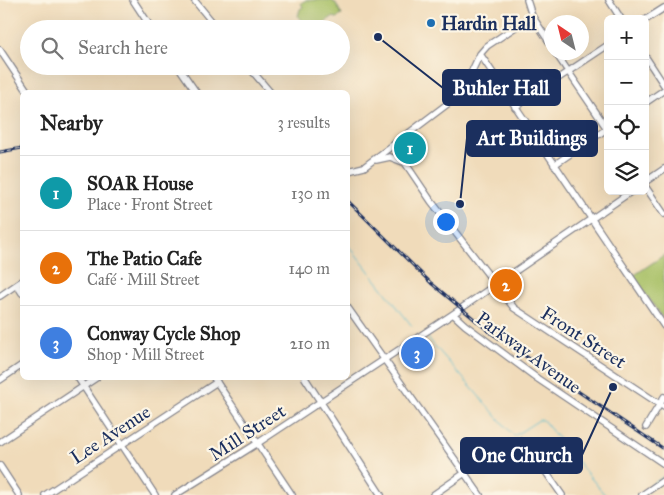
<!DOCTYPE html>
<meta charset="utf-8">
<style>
body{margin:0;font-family:"IM FELL Great Primer",serif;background:#f2f2f2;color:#222}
.controls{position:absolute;right:15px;top:15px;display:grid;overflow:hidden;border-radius:8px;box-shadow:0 5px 20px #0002}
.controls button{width:45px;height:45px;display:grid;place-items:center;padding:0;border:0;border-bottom:1px solid #e0e0e0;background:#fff;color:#222;font:25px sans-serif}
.compass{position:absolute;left:544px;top:15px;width:45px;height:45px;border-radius:50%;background:#fff;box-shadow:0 5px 20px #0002;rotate:325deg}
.you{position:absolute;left:445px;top:221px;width:18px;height:18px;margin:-12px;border:4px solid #fff;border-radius:50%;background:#1a73e8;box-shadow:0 0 0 8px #1a73e833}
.badge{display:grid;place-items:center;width:32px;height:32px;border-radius:50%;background:#1f6fb2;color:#fff;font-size:16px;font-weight:700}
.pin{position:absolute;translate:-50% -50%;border:2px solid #fff;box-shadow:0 1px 5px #0006}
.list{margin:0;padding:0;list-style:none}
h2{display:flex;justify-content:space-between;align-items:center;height:65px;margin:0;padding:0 20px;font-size:21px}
h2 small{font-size:16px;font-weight:400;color:#767676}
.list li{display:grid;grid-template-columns:32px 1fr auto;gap:15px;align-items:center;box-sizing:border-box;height:75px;padding:0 20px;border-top:1px solid #e0e0e0}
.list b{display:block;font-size:19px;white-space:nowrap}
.list p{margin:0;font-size:16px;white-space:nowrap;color:#767676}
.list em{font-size:16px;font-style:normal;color:#767676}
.icon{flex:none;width:28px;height:28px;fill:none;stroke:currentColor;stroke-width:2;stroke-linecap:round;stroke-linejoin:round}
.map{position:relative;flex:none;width:664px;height:495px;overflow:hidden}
.search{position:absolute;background:#fff;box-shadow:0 5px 20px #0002;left:20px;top:20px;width:330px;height:55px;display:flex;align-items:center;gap:12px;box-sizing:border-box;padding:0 18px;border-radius:28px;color:#767676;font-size:19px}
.panel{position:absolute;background:#fff;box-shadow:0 5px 20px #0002;left:20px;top:90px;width:330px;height:290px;border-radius:8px}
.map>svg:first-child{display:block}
.green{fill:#a7c065;stroke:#617862}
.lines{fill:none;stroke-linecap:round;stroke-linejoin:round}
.stream{stroke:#50bacc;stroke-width:1}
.minor-casing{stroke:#86858c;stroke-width:8}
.minor{stroke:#fff;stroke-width:5.5}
.rail-casing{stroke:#1b2f5e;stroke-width:3}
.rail{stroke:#fcf5e5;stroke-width:1;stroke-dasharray:4;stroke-linecap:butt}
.poi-dot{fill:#1f6fb2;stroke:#fcf5e5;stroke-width:2}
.labels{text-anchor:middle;stroke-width:4.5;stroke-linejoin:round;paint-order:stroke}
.poi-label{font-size:19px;font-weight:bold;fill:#1b2f5e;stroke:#fcf5e5;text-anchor:start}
.street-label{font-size:19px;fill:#1b2f5e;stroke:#fcf5e5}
.leader{fill:none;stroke:#1b2f5e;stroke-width:2}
.callout-dot{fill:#1b2f5e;stroke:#fcf5e5;stroke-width:2}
.callout{fill:#1b2f5e;stroke:#1b2f5e;stroke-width:2}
.callout-label{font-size:20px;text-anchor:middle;font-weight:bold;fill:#fff}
</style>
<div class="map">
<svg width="664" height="495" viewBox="0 0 664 495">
<rect width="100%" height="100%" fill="#fcf5e5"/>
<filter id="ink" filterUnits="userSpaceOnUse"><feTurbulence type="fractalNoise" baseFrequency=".02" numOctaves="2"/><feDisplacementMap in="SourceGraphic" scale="10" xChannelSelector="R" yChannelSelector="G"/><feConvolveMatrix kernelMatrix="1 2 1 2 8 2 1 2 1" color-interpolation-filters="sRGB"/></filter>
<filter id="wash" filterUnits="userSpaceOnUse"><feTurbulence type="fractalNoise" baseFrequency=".0096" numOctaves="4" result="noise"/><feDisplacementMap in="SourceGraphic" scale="20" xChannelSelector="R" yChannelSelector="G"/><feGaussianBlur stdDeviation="1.12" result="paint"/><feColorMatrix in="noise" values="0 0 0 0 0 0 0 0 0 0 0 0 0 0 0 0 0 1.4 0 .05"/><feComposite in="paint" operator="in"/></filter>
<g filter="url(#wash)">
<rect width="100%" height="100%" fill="#f0dbba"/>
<path class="green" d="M306,0H332L334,3L335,2L342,15L337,18C328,15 326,24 321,29H319L314,22L306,28L298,16L300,9L303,7L301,3Z
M664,255V320L633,276Z"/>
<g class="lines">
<path class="stream" d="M350,247L412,326
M426,336L514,436L539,420H543L605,495
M651,485L664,476"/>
</g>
</g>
<g filter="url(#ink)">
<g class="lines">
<defs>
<path id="minor" d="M133,0L152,29
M194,0L218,29
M527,0L532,16L552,46
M609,0L621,19
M645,20L664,8
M0,50L28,92
M555,52L608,130
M480,54L664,326
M645,56L664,85
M178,66L196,92
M248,66L270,92
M645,103L664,90
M515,107L608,45
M393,145L431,201L514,308L664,407
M376,160L390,157L403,162
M554,165L608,128
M348,171L364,167L454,99L463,90L480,54L487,46L532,16
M645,182L664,169
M645,186L664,214
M17,285L22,293
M0,296L22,281
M348,308L480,495
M453,314L465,325L538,379L664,464
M78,378L155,495
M214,378L292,495
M305,378L381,495
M0,380L22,365
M646,427L664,397
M0,442L96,378
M0,466L19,495
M45,495L217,382
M175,495L258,443L453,314L632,191
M433,495L508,443L519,441L529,448L562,495
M642,495L664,480"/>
</defs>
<use href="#minor" class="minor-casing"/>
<use href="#minor" class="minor"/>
<defs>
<path id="rail" d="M0,152L22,148
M348,201L431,283L491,333L664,449"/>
</defs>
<use href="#rail" class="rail-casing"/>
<use href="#rail" class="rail"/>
</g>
</g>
<circle class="poi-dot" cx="431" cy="23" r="5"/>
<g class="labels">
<g class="poi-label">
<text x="441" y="30">Hardin Hall</text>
</g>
<g class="street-label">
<text transform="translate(584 337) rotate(33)" y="7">Front Street</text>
<text transform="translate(529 352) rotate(36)" y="7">Parkway Avenue</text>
<text transform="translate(247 432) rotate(-33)" y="7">Mill Street</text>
<text transform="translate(110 434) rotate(-33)" y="7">Lee Avenue</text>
</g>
</g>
<path class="leader" d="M378 37L443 88M460 204L467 138M613 387L582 455"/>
<g class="callout-dot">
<circle cx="378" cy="37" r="5"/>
<circle cx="460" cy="204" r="5"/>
<circle cx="613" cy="387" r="5"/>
</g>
<g class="callout">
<rect x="443" y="70" width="117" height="35" rx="5"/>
<rect x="467" y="121" width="130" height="35" rx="5"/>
<rect x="461" y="438" width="121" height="35" rx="5"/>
</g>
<g class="callout-label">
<text x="501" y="95">Buhler Hall</text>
<text x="532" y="145">Art Buildings</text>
<text x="522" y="462">One Church</text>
</g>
</svg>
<div class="controls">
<button>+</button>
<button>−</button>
<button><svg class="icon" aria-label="locate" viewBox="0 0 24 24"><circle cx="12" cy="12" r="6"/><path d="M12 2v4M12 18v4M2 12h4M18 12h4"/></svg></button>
<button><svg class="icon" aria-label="layers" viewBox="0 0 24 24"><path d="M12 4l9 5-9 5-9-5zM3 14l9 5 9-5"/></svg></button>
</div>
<svg class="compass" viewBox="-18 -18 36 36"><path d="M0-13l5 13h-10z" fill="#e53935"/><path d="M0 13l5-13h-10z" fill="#767676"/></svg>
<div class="you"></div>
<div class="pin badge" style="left:410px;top:148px;background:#0f9aa8">1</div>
<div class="pin badge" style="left:506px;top:285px;background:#e8710a">2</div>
<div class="pin badge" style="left:417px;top:353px;background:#3f7fe0">3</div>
<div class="search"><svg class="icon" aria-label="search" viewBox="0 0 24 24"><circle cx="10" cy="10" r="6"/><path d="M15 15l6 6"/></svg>Search here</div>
<section class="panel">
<h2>Nearby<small>3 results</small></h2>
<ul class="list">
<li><span class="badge" style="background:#0f9aa8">1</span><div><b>SOAR House</b><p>Place · Front Street</p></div><em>130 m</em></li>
<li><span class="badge" style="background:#e8710a">2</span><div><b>The Patio Cafe</b><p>Café · Mill Street</p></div><em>140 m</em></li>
<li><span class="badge" style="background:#3f7fe0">3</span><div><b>Conway Cycle Shop</b><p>Shop · Mill Street</p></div><em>210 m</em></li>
</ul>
</section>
</div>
